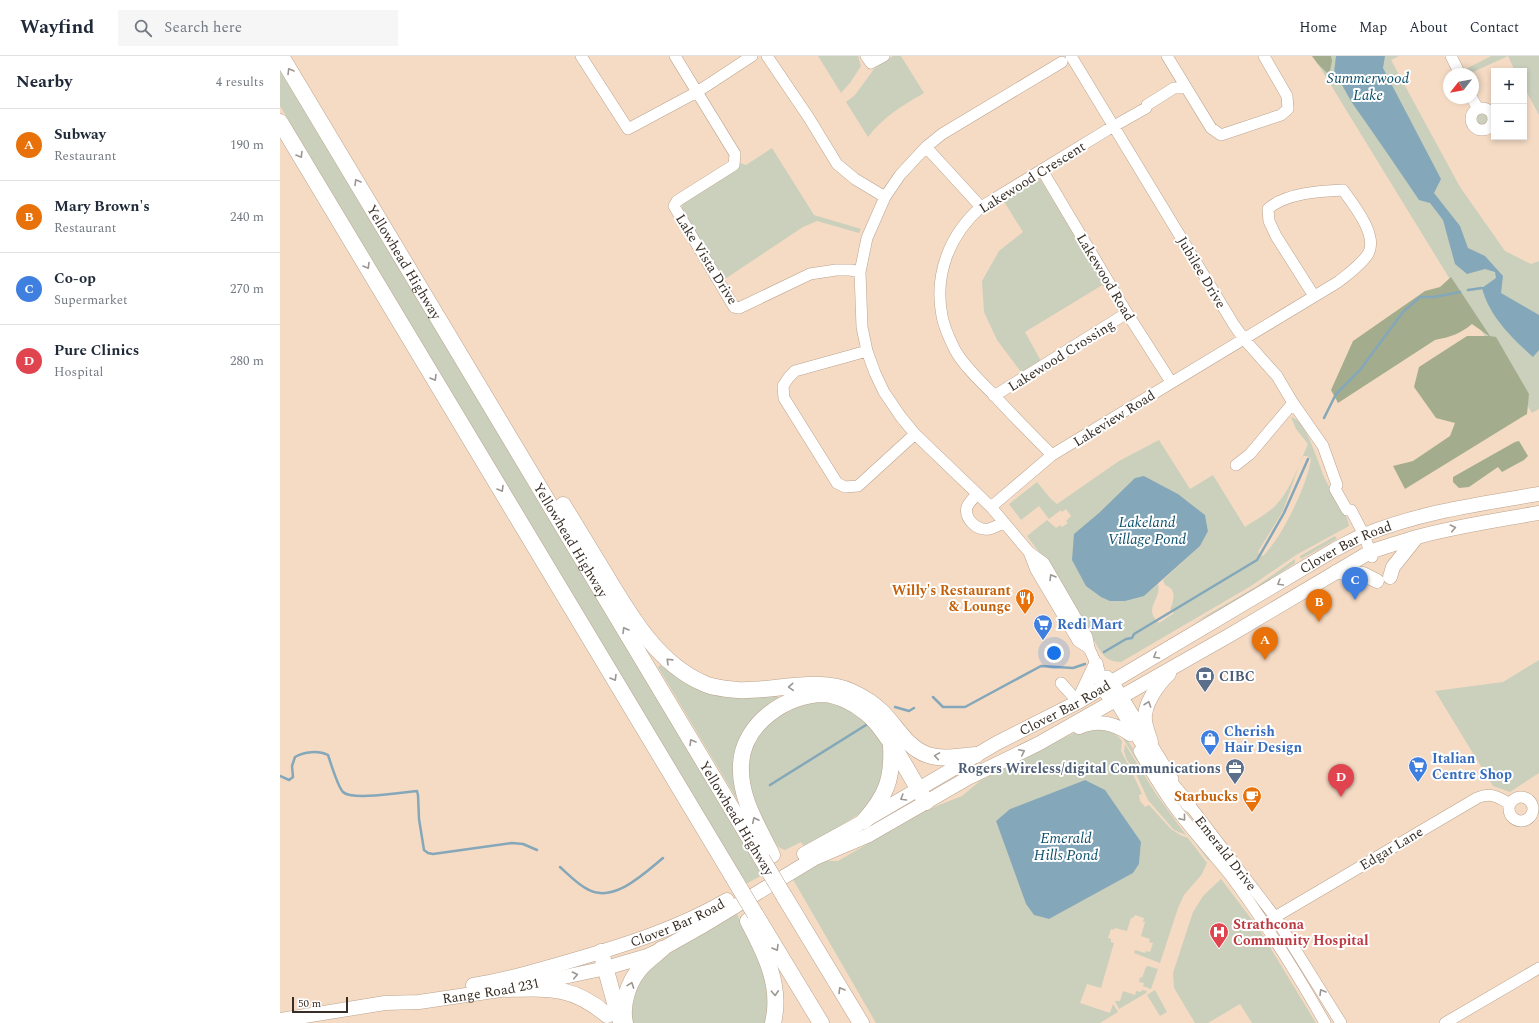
<!DOCTYPE html>
<meta charset="utf-8">
<style>
body{margin:0;font-family:Spectral,serif;background:#f6f6f7;color:#1f2937}
.controls{position:absolute;right:12px;top:12px;display:grid;overflow:hidden;border-radius:0px;box-shadow:0 2px 6px #0003}
.controls button{width:36px;height:36px;display:grid;place-items:center;padding:0;border:0;border-bottom:1px solid #e0e1e3;background:#fff;color:#1f2937;font:20px sans-serif}
.compass{position:absolute;left:1163px;top:12px;width:36px;height:36px;border-radius:50%;background:#fff;box-shadow:0 2px 6px #0003;rotate:239deg}
.scale{position:absolute;left:12px;bottom:10px;width:56px;box-sizing:border-box;padding-left:4px;border:2px solid #382e25;border-top:0;font-size:11px;line-height:14px;white-space:nowrap;color:#382e25;-webkit-text-stroke:3px #fff;paint-order:stroke}
.you{position:absolute;left:774px;top:597px;width:14px;height:14px;margin:-10px;border:3px solid #fff;border-radius:50%;background:#1a73e8;box-shadow:0 0 0 6px #1a73e833}
.badge{display:grid;place-items:center;width:26px;height:26px;border-radius:50%;background:#864bc1;color:#fff;font-size:13px;font-weight:700}
.pin{position:absolute;translate:-50% -33px;filter:drop-shadow(0 1px 2px #0008)}
.pin::after{content:'';position:absolute;top:21px;width:14px;height:12px;background:inherit;clip-path:polygon(0 0,100% 0,50% 100%)}
.list{margin:0;padding:0;list-style:none}
h2{display:flex;justify-content:space-between;align-items:center;height:52px;margin:0;padding:0 16px;font-size:17px}
h2 small{font-size:13px;font-weight:400;color:#747a83}
.list li{display:grid;grid-template-columns:26px 1fr auto;gap:12px;align-items:center;box-sizing:border-box;height:72px;padding:0 16px;border-top:1px solid #e0e1e3}
.list b{display:block;font-size:15px;white-space:nowrap}
.list p{margin:0;font-size:13px;white-space:nowrap;color:#747a83}
.list em{font-size:13px;font-style:normal;color:#747a83}
.icon{flex:none;width:22px;height:22px;fill:none;stroke:currentColor;stroke-width:2;stroke-linecap:round;stroke-linejoin:round}
.map{position:relative;flex:none;width:1259px;height:967px;overflow:hidden}
header{display:flex;align-items:center;gap:24px;box-sizing:border-box;height:56px;padding:0 20px;background:#fff;border-bottom:1px solid #e0e1e3}
header strong{font-size:19px}
nav{display:flex;gap:22px;margin-inline-start:auto;font-size:14px}
.search{width:280px;height:36px;background:#f6f6f7;display:flex;align-items:center;gap:10px;box-sizing:border-box;padding:0 14px;border-radius:0px;color:#747a83;font-size:15px}
main{display:flex}
aside{flex:1;background:#fff}
.map>svg:first-child{display:block}
.green{fill:#cad0bc;fill-rule:evenodd}
.forest{fill:#a3ad8d}
.water{fill:#84a7b9}
.lines{fill:none;stroke-linecap:round;stroke-linejoin:round}
.stream{stroke:#84a7b9;stroke-width:2.5}
.minor-casing{stroke:#bba38d;stroke-width:12}
.major-casing{stroke:#bba38d;stroke-width:15}
.highway-casing{stroke:#bba38d;stroke-width:17}
.minor{stroke:#fff;stroke-width:11}
.major{stroke:#fff;stroke-width:14}
.highway{stroke:#fff;stroke-width:16}
.highway-bridge-casing{stroke:#bba38d;stroke-width:17;stroke-linecap:butt}
.highway-bridge{stroke:#fff;stroke-width:16}
.oneway{stroke:#9c9692}
.labels{text-anchor:middle;stroke-width:4;stroke-linejoin:round;paint-order:stroke}
.street-label{font-size:14px;fill:#382e25;stroke:#fff}
.food-label{font-size:14px;font-weight:bold;fill:#c56008;stroke:#fff;text-anchor:end}
.shop-label{font-size:14px;font-weight:bold;fill:#366cbe;stroke:#fff;text-anchor:start}
.service-label{font-size:14px;font-weight:bold;fill:#4e5e75;stroke:#fff;text-anchor:start}
.health-label{font-size:14px;font-weight:bold;fill:#be3a42;stroke:#fff;text-anchor:start}
.water-label{font-size:15px;font-style:italic;fill:#0e506b;stroke:#fff}
</style>
<header>
<strong>Wayfind</strong>
<div class="search"><svg class="icon" aria-label="search" viewBox="0 0 24 24"><circle cx="10" cy="10" r="6"/><path d="M15 15l6 6"/></svg>Search here</div>
<nav><a>Home</a><a>Map</a><a>About</a><a>Contact</a></nav>
</header>
<main>
<aside>
<h2>Nearby<small>4 results</small></h2>
<ul class="list">
<li><span class="badge" style="background:#e8710a">A</span><div><b>Subway</b><p>Restaurant</p></div><em>190 m</em></li>
<li><span class="badge" style="background:#e8710a">B</span><div><b>Mary Brown's</b><p>Restaurant</p></div><em>240 m</em></li>
<li><span class="badge" style="background:#3f7fe0">C</span><div><b>Co-op</b><p>Supermarket</p></div><em>270 m</em></li>
<li><span class="badge" style="background:#e0444e">D</span><div><b>Pure Clinics</b><p>Hospital</p></div><em>280 m</em></li>
</ul>
</aside>
<div class="map">
<svg width="1259" height="967" viewBox="0 0 1259 967">
<rect width="100%" height="100%" fill="#f5dbc4"/>
<path class="green" d="M538,0H578L581,10L570,27L561,37Z
M613,0H621L644,37C623,49 603,61 588,81L566,46L575,39L594,13Z
M1033,0H1119L1111,4L1180,131L1225,195L1251,208L1259,205V353L1252,357Z
M1211,0H1259V59L1244,31V15H1235L1228,0L1189,18H1186L1184,14Z
M0,7L484,818L466,828L0,50Z
M1199,56L1207,59L1209,65L1207,68L1203,70L1198,67L1197,62Z
M492,92L534,159L581,173L579,177L537,165L523,171L442,225L400,155L404,145L460,107L466,109Z
M760,123L824,228L745,276L761,305L741,316L717,284L704,256L702,225L719,195L743,176L723,144Z
M1011,361C1026,363 1039,410 1045,423C1053,439 1066,453 1069,470L1016,499L971,530L841,606C830,606 825,602 819,593L767,507L747,480L767,464L776,472L780,469L782,471L788,467L786,465L791,460L786,453L782,456L781,454L769,463L759,450L741,464L729,448L757,426L770,442L777,448L839,405L879,384L910,433L933,419L965,471C974,465 985,459 993,452C1011,435 1018,410 1028,388L1016,373ZM1024,400H1027L1031,403C1027,430 1002,481 983,500L978,497L979,494L1003,455L1022,401ZM864,420L898,438L925,459L928,474L920,490L883,524L885,529C897,533 894,544 890,554L894,557L879,567C862,552 882,544 878,528L864,540L795,478Z
M1055,480L1057,483L1021,503L1020,500Z
M1015,503V507C983,529 951,550 915,566L977,530Z
M1259,604V717L1230,736L1213,730L1155,635L1223,626Z
M380,609L405,626L497,637L498,642L477,660L461,750L378,611Z
M536,643L568,649L595,675L603,691L606,713L589,752L525,792L521,786L505,794C502,793 498,791 497,789C491,783 485,768 481,759C462,723 463,680 502,657C512,651 525,648 536,643Z
M809,670C821,673 834,674 842,685L841,695L851,714L862,738L859,739L860,745L865,751L869,749L891,773L900,779L908,782L927,807L922,818L904,839L898,852L880,907L854,897L855,894L865,897L866,895L870,896L873,887L869,886L870,883L861,880L865,866H863L864,862L855,859L853,862H851L847,875L835,872L834,874L831,873L828,882L831,883V886L834,887L821,932L807,928L800,947L830,957L833,948L838,956L820,967H596L511,820L542,805H558L644,755L682,740L700,725L769,689ZM805,724L854,777L861,786L859,808L853,817L769,863L754,859L746,848L716,765L730,753Z
M842,681L847,683L866,715L930,804H928L880,741Z
M845,688L876,738L906,779L894,774L868,744L857,720L846,702L844,695Z
M941,823L979,873L1036,967H972L960,948L928,967H915L894,932L893,917L913,856L923,840Z
M455,854L490,930L489,967H352L351,958L353,937L371,910Z
M868,910L878,913L871,933L863,930L864,927L859,926L860,921L862,922L866,911Z
M862,934L867,935L866,937L839,953L835,945H840L843,935L855,939L856,935L861,936Z
M875,934L887,956L880,960L867,939Z"/>
<path class="forest" d="M1032,0H1051L1052,5L1049,19L1037,7Z
M1171,221L1210,280L1216,281L1249,338L1247,358L1125,433L1113,410L1133,405L1170,380L1175,367L1156,362L1134,331L1139,311L1187,280H1209L1192,268C1180,278 1170,281 1155,284L1058,347L1051,334L1073,285L1145,235L1160,231Z
M1239,385L1248,400L1244,404L1222,416L1218,411L1189,431L1179,432L1173,426V421L1235,386Z"/>
<path class="water" d="M1056,0H1105L1103,12L1161,123L1154,137L1180,170L1188,192L1205,200L1223,220L1221,237L1259,259V294L1253,301C1232,282 1209,260 1202,232L1216,222L1215,216L1205,213L1187,218L1175,208L1163,164L1150,147L1139,144C1118,113 1097,82 1075,51C1067,40 1063,28 1054,17Z
M864,420L898,438L925,459L928,475L920,490L864,540L845,545H830L821,541L806,530L792,504L794,478L819,457L855,422Z
M805,724L825,734L861,786L859,808L853,817L769,863L754,859L746,848L716,765L730,753Z"/>
<g class="lines">
<path class="stream" d="M1188,234L1202,232
M1044,362L1056,338L1080,314L1123,256L1140,241H1154L1180,236
M824,596L846,583L852,582L854,578L977,504L1004,457L1028,403
M653,641L663,651H685L761,610L793,612L805,608
M615,651L629,655L634,652
M0,720L9,724L13,721L12,710L15,701C24,696 38,694 48,699C51,708 58,731 63,736C72,745 123,736 137,735L138,739L139,763L144,794L148,797L153,798L232,787L243,788L257,794
M490,729L586,669
M280,811C289,819 298,829 309,834C334,847 365,817 383,802"/>
<defs>
<path id="minor" d="M301,0L348,73L417,36L395,0
M472,0L417,36L455,98L454,109L397,145L394,150L454,251L459,252L530,218L556,214H570L580,216
M487,0L529,62L557,108L575,123L605,141
M586,0L591,7L604,0
M791,0L954,269L964,283L997,320L1013,347L1043,390L1057,429
M887,0L931,72L941,79L1001,59L1008,53L1007,40L984,0
M1171,0L1180,18
M782,6L662,78L646,91L620,119L605,141L587,182L580,216L582,271L587,295L595,317L604,336L621,361L635,378L711,451L749,496L764,507L807,581L809,592L819,614L820,627L826,639
M1192,42L1198,53
M1191 63a11 11 0 1 1 22 0a11 11 0 1 1-22 0Z
M646,91L701,151
M762,114L847,257L891,326
M587,295L515,315L509,321L503,330L504,342L557,427L565,431L578,430L635,378
M714,340L847,257
M772,399C752,379 732,359 713,338C700,325 684,310 675,294C670,284 664,271 662,260C654,219 669,179 701,151L827,74L866,52L867,49L894,32H901L905,30
M956,409L970,398L1013,347
M1057,429L1055,433L1067,454H1071
M697,438C694,442 689,446 687,451C684,463 697,475 709,473C714,472 719,469 724,466
M711,451L772,399L1058,226C1068,218 1081,209 1088,198C1099,180 1073,148 1063,134C1041,135 1005,137 988,153L989,165L996,180L1034,240
M1071,454L1084,479L1092,501
M749,496L756,514L798,585L809,592
M827,620L833,625L893,723
M781,627L798,646
M859,695C871,716 883,737 898,756C915,778 933,798 950,819C985,866 1016,916 1045,967
M1229 753a12 12 0 1 1 24 0a12 12 0 1 1-24 0Z
M905,743L995,861L1061,967
M995,861L1197,742C1211,736 1218,741 1230,748
M1165,967L1259,912"/>
<g id="major">
<path d="M1056,516L1083,518L1097,525"/>
<path d="M1110,521L1113,511L1136,482"/>
<path d="M831,637L836,644L874,707L909,749"/>
<path d="M798,646L816,608"/>
<path d="M799,671C818,663 834,667 850,678"/>
<path d="M871,686C869,679 866,672 865,665C863,649 878,628 889,618"/>
<path id="s1" d="M524,798L584,765L717,687L798,646L1054,494C1064,489 1074,483 1084,479C1140,456 1200,448 1259,438"/>
<path id="s2" d="M193,929C229,923 263,913 297,903C348,888 401,871 447,844"/>
<path id="s3" d="M0,964L105,947L139,946L227,933L326,912L367,900L382,893L421,871L535,802L589,779L688,722L758,688L950,579L1090,496C1106,490 1121,486 1137,481C1177,470 1218,464 1259,457"/>
</g>
<g id="highway">
<path id="s4" d="M1,0L482,803"/>
<path d="M0,66L453,821"/>
<path d="M283,449C297,472 311,495 325,518C350,559 377,607 423,627C432,632 447,633 458,634C494,636 539,620 572,636C583,641 593,647 602,656C617,671 627,692 648,699C663,704 680,700 696,699"/>
<path d="M584,765C606,740 613,723 611,689"/>
<path d="M492,799C478,770 459,742 461,708C463,668 506,638 544,638C558,639 574,647 585,656C606,671 631,722 646,746"/>
<path d="M504,840L581,967"/>
<path d="M475,858L541,967"/>
<path d="M468,865C485,897 502,930 493,967"/>
<path d="M321,896L338,958L341,965"/>
<path d="M227,933C270,932 293,930 327,959"/>
<path d="M345,967C341,950 348,927 359,914C365,906 374,900 382,893"/>
</g>
</defs>
<use href="#minor" class="minor-casing"/>
<use href="#major" class="major-casing"/>
<use href="#highway" class="highway-casing"/>
<use href="#minor" class="minor"/>
<use href="#major" class="major"/>
<use href="#highway" class="highway"/>
<defs>
<path id="highway-bridge" d="M482,803L504,840
M453,821L475,858"/>
</defs>
<use href="#highway-bridge" class="highway-bridge-casing"/>
<use href="#highway-bridge" class="highway-bridge"/>
</g>
<defs><path id="oneway-chevron" d="M-2-3.5L2.5 0L-2 3.5" fill="none" stroke-width="1.6" stroke-linecap="round" stroke-linejoin="round"/></defs>
<g class="oneway">
<use href="#oneway-chevron" transform="translate(10 15) rotate(-121)"/>
<use href="#oneway-chevron" transform="translate(20 99) rotate(59)"/>
<use href="#oneway-chevron" transform="translate(77 126) rotate(-121)"/>
<use href="#oneway-chevron" transform="translate(87 210) rotate(59)"/>
<use href="#oneway-chevron" transform="translate(154 322) rotate(59)"/>
<use href="#oneway-chevron" transform="translate(221 433) rotate(59)"/>
<use href="#oneway-chevron" transform="translate(1173 472) rotate(-12)"/>
<use href="#oneway-chevron" transform="translate(772 521) rotate(-121)"/>
<use href="#oneway-chevron" transform="translate(1000 527) rotate(149)"/>
<use href="#oneway-chevron" transform="translate(345 574) rotate(-121)"/>
<use href="#oneway-chevron" transform="translate(876 600) rotate(149)"/>
<use href="#oneway-chevron" transform="translate(389 605) rotate(-136)"/>
<use href="#oneway-chevron" transform="translate(334 622) rotate(59)"/>
<use href="#oneway-chevron" transform="translate(511 631) rotate(176)"/>
<use href="#oneway-chevron" transform="translate(868 648) rotate(-71)"/>
<use href="#oneway-chevron" transform="translate(412 686) rotate(-121)"/>
<use href="#oneway-chevron" transform="translate(742 696) rotate(-26)"/>
<use href="#oneway-chevron" transform="translate(657 700) rotate(-171)"/>
<use href="#oneway-chevron" transform="translate(623 742) rotate(149)"/>
<use href="#oneway-chevron" transform="translate(903 762) rotate(51)"/>
<use href="#oneway-chevron" transform="translate(475 764) rotate(-116)"/>
<use href="#oneway-chevron" transform="translate(496 892) rotate(59)"/>
<use href="#oneway-chevron" transform="translate(295 919) rotate(-12)"/>
<use href="#oneway-chevron" transform="translate(351 929) rotate(-70)"/>
<use href="#oneway-chevron" transform="translate(561 934) rotate(-121)"/>
<use href="#oneway-chevron" transform="translate(1042 936) rotate(-121)"/>
<use href="#oneway-chevron" transform="translate(495 937) rotate(87)"/>
</g>
<defs>
<symbol id="restaurant-pin" viewBox="-11 -11 22 30"><path d="M0 17L-7.5 6A9.5 9.5 0 1 1 7.5 6Z" fill="#e8710a" stroke="#fff"/><path d="M-5-6h1v4h1v-4h1v4h1v-4h1v5L-1.5 .5V6h-2V.5L-5-1ZM5-6V6H3V1.5H1.5Q1.5-4 5-6Z" fill="#fff"/></symbol>
<symbol id="supermarket-pin" viewBox="-11 -11 22 30"><path d="M0 17L-7.5 6A9.5 9.5 0 1 1 7.5 6Z" fill="#3f7fe0" stroke="#fff"/><path d="M-6-5.5h2.5l.6 2H6L4.5 2H-2.5L-4.4-4H-6ZM-1.5 3.2a1.3 1.3 0 1 0 .1 0ZM3 3.2a1.3 1.3 0 1 0 .1 0Z" fill="#fff"/></symbol>
<symbol id="bank-pin" viewBox="-11 -11 22 30"><path d="M0 17L-7.5 6A9.5 9.5 0 1 1 7.5 6Z" fill="#5c6f8a" stroke="#fff"/><path d="M-6-4H6V4H-6ZM0-2.3a2.3 2.3 0 1 0 0 4.6a2.3 2.3 0 1 0 0-4.6Z" fill="#fff"/></symbol>
<symbol id="shop-pin" viewBox="-11 -11 22 30"><path d="M0 17L-7.5 6A9.5 9.5 0 1 1 7.5 6Z" fill="#3f7fe0" stroke="#fff"/><path d="M-5-2.5h2.3a2.7 3.5 0 0 1 5.4 0H5L5.5 6h-11ZM-1.5-2.5h3a1.5 2.3 0 0 0-3 0Z" fill="#fff"/></symbol>
<symbol id="office-pin" viewBox="-11 -11 22 30"><path d="M0 17L-7.5 6A9.5 9.5 0 1 1 7.5 6Z" fill="#5c6f8a" stroke="#fff"/><path d="M-6-3h4V-5.5h4V-3h4V5H-6ZM-1-4.5V-3h2v-1.5ZM-6 0V1H6V0Z" fill="#fff"/></symbol>
<symbol id="cafe-pin" viewBox="-11 -11 22 30"><path d="M0 17L-7.5 6A9.5 9.5 0 1 1 7.5 6Z" fill="#e8710a" stroke="#fff"/><path d="M-5.5-4.5H6V0H3Q3 3.5 0 3.5H-2.5Q-5.5 3.5-5.5 0ZM3-3.2v2h1.7v-2ZM-6 4.5H4V6H-6Z" fill="#fff"/></symbol>
<symbol id="hospital-pin" viewBox="-11 -11 22 30"><path d="M0 17L-7.5 6A9.5 9.5 0 1 1 7.5 6Z" fill="#e0444e" stroke="#fff"/><path d="M-5-5h3v3.5h4V-5h3V5h-3V1.5h-4V5h-3Z" fill="#fff"/></symbol>
</defs>
<g fill-rule="evenodd">
<use href="#restaurant-pin" x="734" y="531" width="22" height="30"/>
<use href="#supermarket-pin" x="752" y="557" width="22" height="30"/>
<use href="#bank-pin" x="914" y="609" width="22" height="30"/>
<use href="#shop-pin" x="919" y="672" width="22" height="30"/>
<use href="#supermarket-pin" x="1127" y="699" width="22" height="30"/>
<use href="#office-pin" x="944" y="701" width="22" height="30"/>
<use href="#cafe-pin" x="961" y="729" width="22" height="30"/>
<use href="#hospital-pin" x="928" y="865" width="22" height="30"/>
</g>
<g class="labels">
<g class="street-label">
<text transform="translate(752 121) rotate(-32)" y="5">Lakewood Crescent</text>
<text transform="translate(427 203) rotate(58)" y="5">Lake Vista Drive</text>
<text dy="5" stroke="none"><textPath href="#s4" startOffset="240">Yellowhead Highway</textPath></text>
<text transform="translate(922 216) rotate(59)" y="5">Jubilee Drive</text>
<text transform="translate(826 221) rotate(59)" y="5">Lakewood Road</text>
<text transform="translate(781 299) rotate(-32)" y="5">Lakewood Crossing</text>
<text transform="translate(834 362) rotate(-32)" y="5">Lakeview Road</text>
<text dy="5" stroke="none"><textPath href="#s4" startOffset="564">Yellowhead Highway</textPath></text>
<text dy="5" stroke="none"><textPath href="#s1" startOffset="623">Clover Bar Road</textPath></text>
<text dy="5" stroke="none"><textPath href="#s1" startOffset="299">Clover Bar Road</textPath></text>
<text transform="translate(457 762) rotate(59)" y="5">Yellowhead Highway</text>
<text transform="translate(1111 792) rotate(-31)" y="5">Edgar Lane</text>
<text transform="translate(946 797) rotate(52)" y="5">Emerald Drive</text>
<text dy="5" stroke="none"><textPath href="#s2" startOffset="214">Clover Bar Road</textPath></text>
<text dy="5" stroke="none"><textPath href="#s3" startOffset="213">Range Road 231</textPath></text>
</g>
<g class="food-label">
<text x="731" y="539">Willy's Restaurant<tspan x="731" dy="16">&amp; Lounge</tspan></text>
<text x="958" y="745">Starbucks</text>
</g>
<g class="shop-label">
<text x="777" y="573">Redi Mart</text>
<text x="944" y="680">Cherish<tspan x="944" dy="16">Hair Design</tspan></text>
<text x="1152" y="707">Italian<tspan x="1152" dy="16">Centre Shop</tspan></text>
</g>
<g class="service-label">
<text x="939" y="625">CIBC</text>
<text x="941" y="717" text-anchor="end">Rogers Wireless/digital Communications</text>
</g>
<g class="health-label">
<text x="953" y="873">Strathcona<tspan x="953" dy="16">Community Hospital</tspan></text>
</g>
<g class="water-label">
<text x="1088" y="27">Summerwood<tspan x="1088" dy="17">Lake</tspan></text>
<text x="867" y="471">Lakeland<tspan x="867" dy="17">Village Pond</tspan></text>
<text x="786" y="787">Emerald<tspan x="786" dy="17">Hills Pond</tspan></text>
</g>
</g>
</svg>
<div class="controls">
<button>+</button>
<button>−</button>
</div>
<svg class="compass" viewBox="-18 -18 36 36"><path d="M0-13l5 13h-10z" fill="#e53935"/><path d="M0 13l5-13h-10z" fill="#747a83"/></svg>
<div class="scale">50 m</div>
<div class="you"></div>
<div class="pin badge" style="left:985px;top:604px;background:#e8710a">A</div>
<div class="pin badge" style="left:1039px;top:566px;background:#e8710a">B</div>
<div class="pin badge" style="left:1075px;top:544px;background:#3f7fe0">C</div>
<div class="pin badge" style="left:1061px;top:741px;background:#e0444e">D</div>
</div>
</main>
